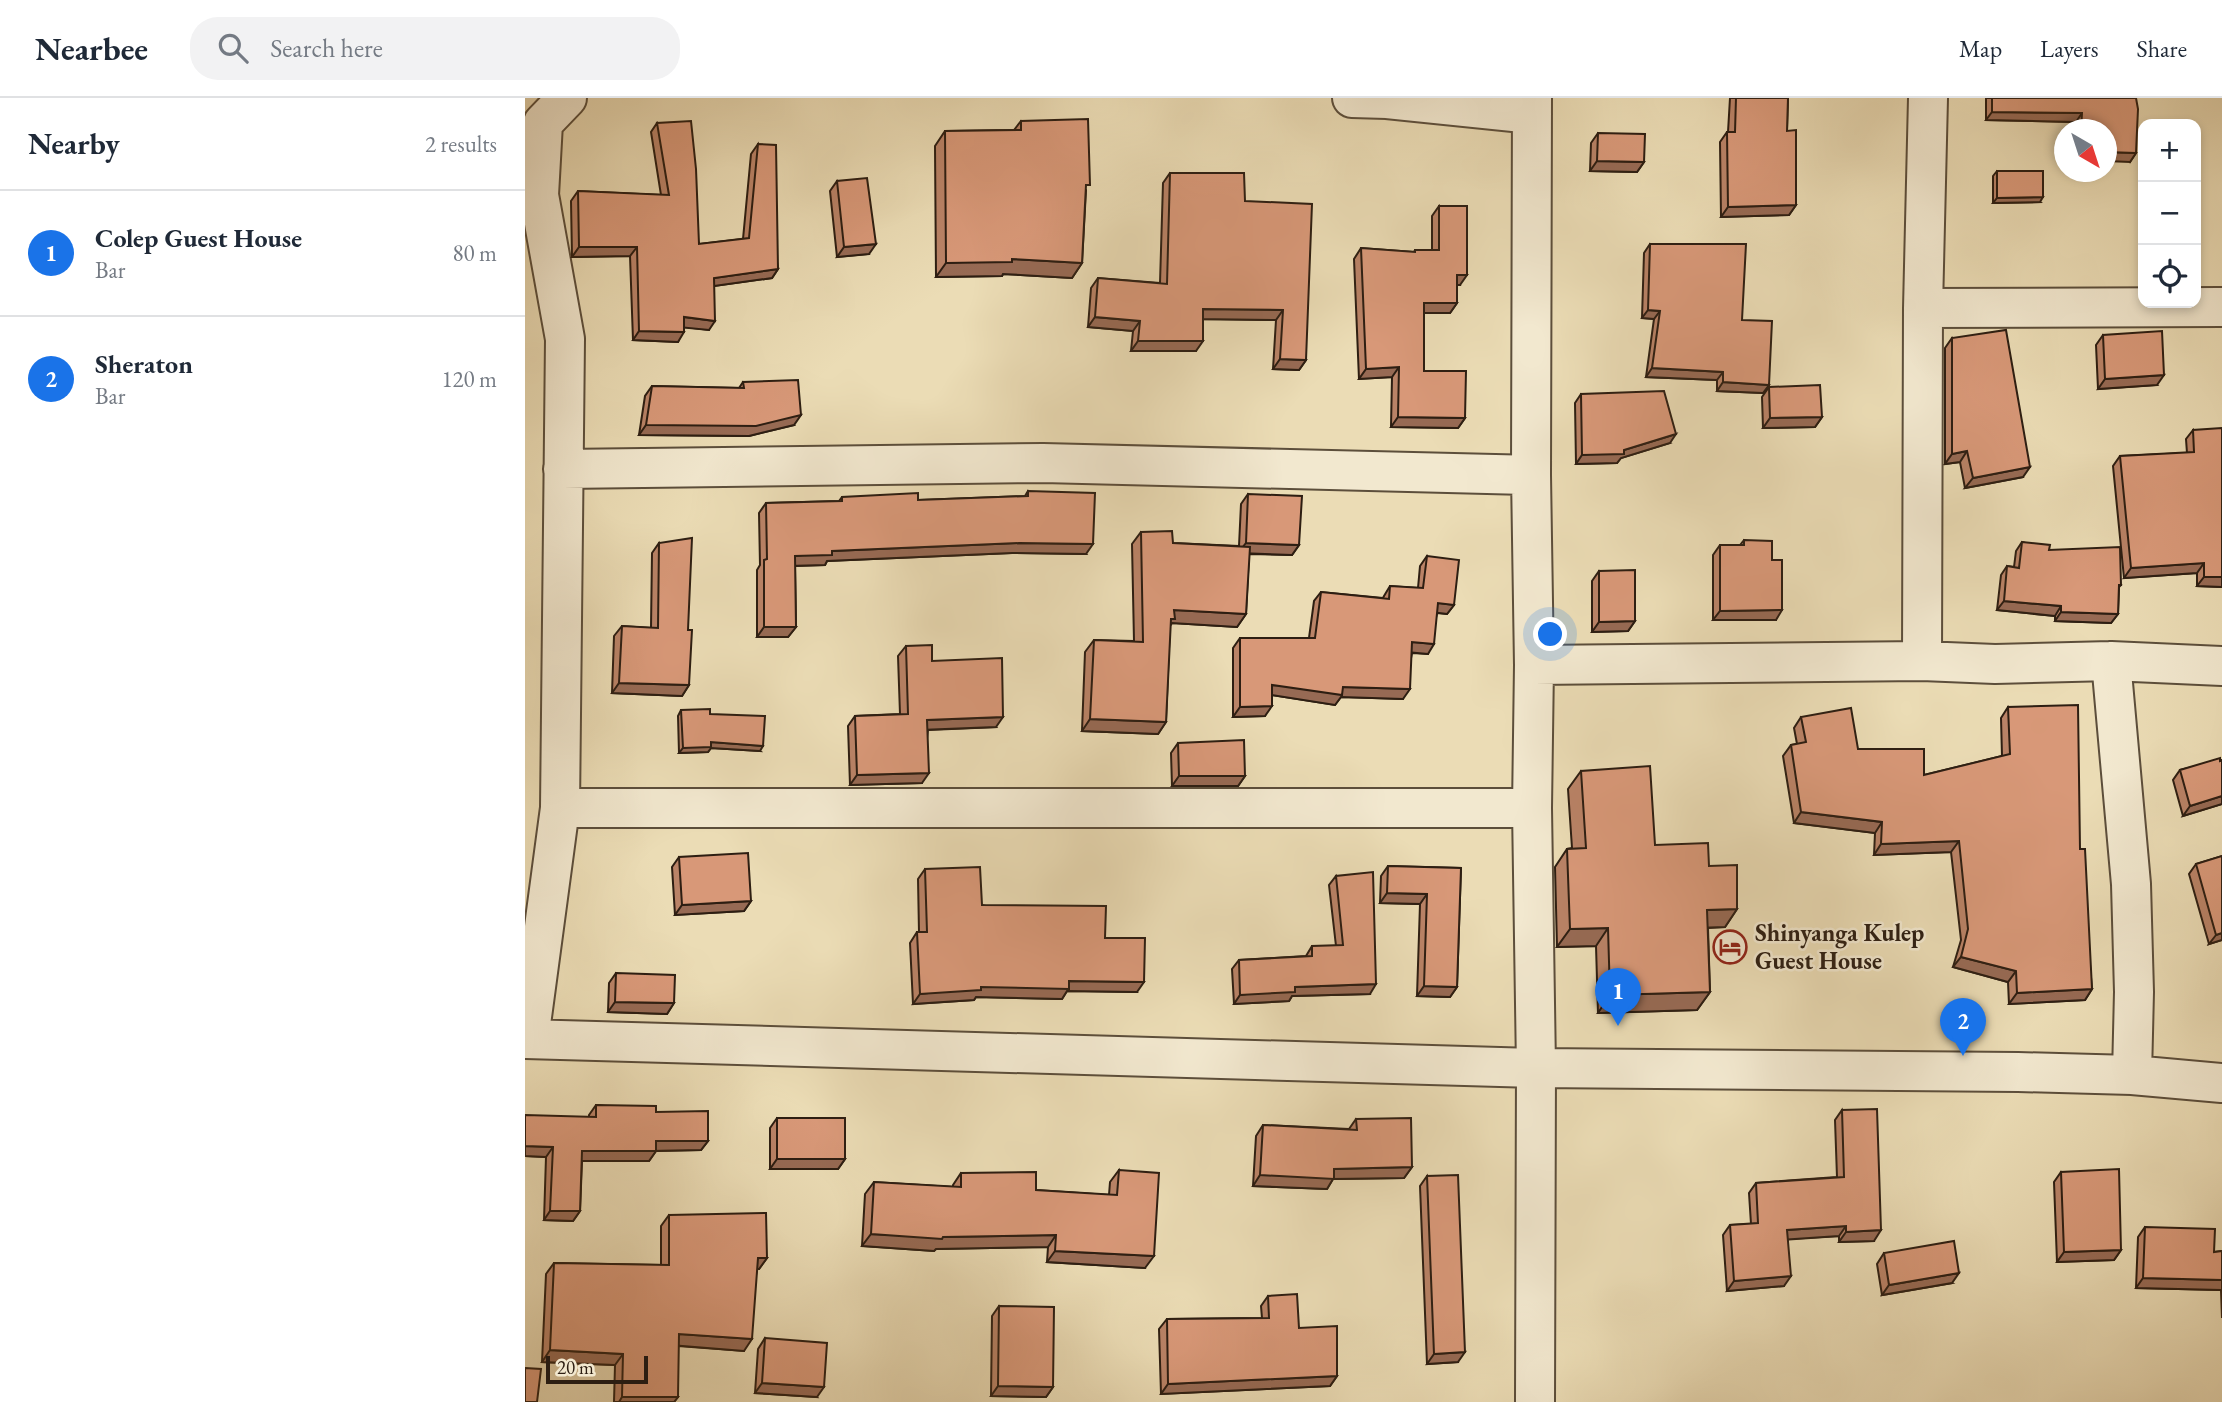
<!DOCTYPE html>
<meta charset="utf-8">
<style>
body{margin:0;font-family:"EB Garamond",serif;background:#f2f2f3;color:#1f2937}
.controls{position:absolute;right:21px;top:21px;display:grid;overflow:hidden;border-radius:14px;box-shadow:0 4px 10px #0003}
.controls button{width:63px;height:63px;display:grid;place-items:center;padding:0;border:0;border-bottom:2px solid #e0e1e3;background:#fff;color:#1f2937;font:35px sans-serif}
.compass{position:absolute;left:1529px;top:21px;width:63px;height:63px;border-radius:50%;background:#fff;box-shadow:0 4px 10px #0003;rotate:141deg}
.scale{position:absolute;left:21px;bottom:18px;width:102px;box-sizing:border-box;padding-left:7px;border:4px solid #2d1e12;border-top:0;font-size:19px;line-height:24px;white-space:nowrap;color:#2d1e12;-webkit-text-stroke:5px #f2e8cf;paint-order:stroke}
.you{position:absolute;left:1026px;top:537px;width:24px;height:24px;margin:-18px;border:5px solid #fff;border-radius:50%;background:#1a73e8;box-shadow:0 0 0 10px #1a73e833}
.badge{display:grid;place-items:center;width:46px;height:46px;border-radius:50%;background:#1a73e8;color:#fff;font-size:23px;font-weight:700}
.pin{position:absolute;translate:-50% -58px;filter:drop-shadow(0 2px 4px #0008)}
.pin::after{content:'';position:absolute;top:37px;width:24px;height:21px;background:inherit;clip-path:polygon(0 0,100% 0,50% 100%)}
.list{margin:0;padding:0;list-style:none}
h2{display:flex;justify-content:space-between;align-items:center;height:91px;margin:0;padding:0 28px;font-size:30px}
h2 small{font-size:23px;font-weight:400;color:#747a83}
.list li{display:grid;grid-template-columns:46px 1fr auto;gap:21px;align-items:center;box-sizing:border-box;height:126px;padding:0 28px;border-top:2px solid #e0e1e3}
.list b{display:block;font-size:26px;white-space:nowrap}
.list p{margin:0;font-size:23px;white-space:nowrap;color:#747a83}
.list em{font-size:23px;font-style:normal;color:#747a83}
.icon{flex:none;width:38px;height:38px;fill:none;stroke:currentColor;stroke-width:2;stroke-linecap:round;stroke-linejoin:round}
.map{position:relative;flex:none;width:1697px;height:1304px;overflow:hidden}
header{display:flex;align-items:center;gap:42px;box-sizing:border-box;height:98px;padding:0 35px;background:#fff;border-bottom:2px solid #e0e1e3}
header strong{font-size:33px}
nav{display:flex;gap:38px;margin-inline-start:auto;font-size:24px}
.search{width:490px;height:63px;background:#f2f2f3;display:flex;align-items:center;gap:18px;box-sizing:border-box;padding:0 24px;border-radius:28px;color:#747a83;font-size:26px}
main{display:flex}
aside{flex:1;background:#fff}
.map>svg:first-child{display:block}
.lines{fill:none;stroke-linecap:round;stroke-linejoin:round}
.minor-casing{stroke:#5c4e3b;stroke-width:42}
.minor{stroke:#f2e8cf;stroke-width:38}
.wall{fill:#ba8367;stroke:#2d1e12;stroke-width:2}
.shaded-wall{fill:#976a54;stroke:#2d1e12;stroke-width:2}
.building{fill:#d89878;stroke:#2d1e12;stroke-width:2}
.labels{text-anchor:middle;stroke-width:5;stroke-linejoin:round;paint-order:stroke}
.poi-label{font-size:24px;font-weight:bold;fill:#2d1e12;stroke:#f2e8cf;text-anchor:start}
</style>
<header>
<strong>Nearbee</strong>
<div class="search"><svg class="icon" aria-label="search" viewBox="0 0 24 24"><circle cx="10" cy="10" r="6"/><path d="M15 15l6 6"/></svg>Search here</div>
<nav><a>Map</a><a>Layers</a><a>Share</a></nav>
</header>
<main>
<aside>
<h2>Nearby<small>2 results</small></h2>
<ul class="list">
<li><span class="badge">1</span><div><b>Colep Guest House</b><p>Bar</p></div><em>80 m</em></li>
<li><span class="badge">2</span><div><b>Sheraton</b><p>Bar</p></div><em>120 m</em></li>
</ul>
</aside>
<div class="map">
<svg width="1697" height="1304" viewBox="0 0 1697 1304">
<rect width="100%" height="100%" fill="#ebdcb5"/>
<filter id="stains"><feTurbulence type="fractalNoise" baseFrequency=".00286" numOctaves="4"/><feColorMatrix values="0 0 0 0 .2 0 0 0 0 .09 0 0 0 0 .02 0 0 0 .5 -.17"/></filter>
<radialGradient id="worn" r=".72"><stop offset=".6" stop-color="#630" stop-opacity="0"/><stop offset="1" stop-color="#630" stop-opacity=".3"/></radialGradient>
<g class="lines">
<defs>
<path id="minor" d="M827,0L862,1L1007,16
M1007,0L1006,377L1009,567L1007,710L1011,970L1010,1304
M0,73L14,97L40,241L35,710L4,941
M14,97L18,25L42,0
M1398,210L1697,209
M38,371L518,365L1006,377
M1397,563L1398,210L1403,0
M1586,563L1606,786L1609,894L1607,977
M1009,567L1397,563L1470,566L1586,563L1697,568
M35,710H1007
M0,941L1011,970L1493,974L1607,977L1697,985"/>
</defs>
<use href="#minor" class="minor-casing"/>
<use href="#minor" class="minor"/>
</g>
<path class="wall" d="M1205,0H1263L1262,33L1271,107L1264,117L1196,119L1195,44L1202,34H1203Z
M1461,0H1611V55L1605,64L1581,32H1550L1551,24L1461,22Z
M496,23L561,92L557,165L547,180L478,176L477,178L411,179L410,48L420,33L489,32Z
M132,25L174,146L218,141L226,56L233,46L253,171L247,180L189,188L184,232L159,229L153,244L108,242L105,158L47,159L46,103L53,93L136,97L126,34Z
M1073,35L1119,64L1112,74L1065,73L1066,45Z
M1472,73L1515,104L1468,105V78Z
M645,75L720,103L781,262L774,272L748,271L751,222L678,221L671,253H606L608,233L563,229L566,190L573,180L635,185L638,85Z
M312,83L344,156L312,159L305,93Z
M914,108L935,187H932V205L925,215H899V273L940,320L933,330L866,329L867,279L834,281L829,161L836,150L889,154L890,152H907V118Z
M1125,146L1217,222L1244,287L1238,295L1192,293V282L1121,279L1129,221L1117,220L1119,155Z
M1578,237L1632,287L1573,291L1571,247Z
M1427,240L1498,379L1440,390L1435,364L1420,366V250Z
M218,284L269,327L224,338L114,337L120,298L127,288L214,290Z
M1244,289L1297,319L1290,329L1238,330L1237,299Z
M1056,296L1145,345L1096,360L1092,365L1051,366L1050,305Z
M1668,332L1697,489L1672,488V475L1599,480L1588,368L1595,358L1662,355L1661,341Z
M503,393L561,456L487,455L302,463L300,467L270,468L271,529L263,539H232V472L235,467L234,415L241,405L314,403L317,399L393,402L500,398Z
M723,396L774,447L767,457L724,456L721,516L712,529L647,525L645,527L641,624L633,636L557,633L560,554L569,542L609,543L607,446L616,434L648,445L714,448L716,406Z
M1219,442L1247,462L1251,522H1188V457L1195,447H1215Z
M1497,444L1524,452L1596,487L1594,489L1593,516L1586,525L1530,523V518L1472,512L1476,477L1482,468L1489,469L1491,453Z
M134,445L163,532L164,587L157,598L87,595L89,538L97,528L126,530L127,455Z
M902,458L929,507L922,516L912,515L903,556L887,555L878,601L816,599L810,607L747,597L740,618L708,619V550L715,540H784L789,503L796,494L858,500L859,498L865,488L893,490L895,468Z
M1074,473L1110,523L1103,533L1067,534V483Z
M381,548L407,563L471,629L403,632L397,685L325,687L323,628L330,618L375,616L373,558Z
M1483,609L1555,751L1567,891L1560,902L1484,906L1483,884L1428,869L1436,842L1426,754L1349,757L1350,735L1269,725L1258,658L1266,647L1272,646L1269,630L1276,619L1333,651L1399,677L1477,658L1476,620Z
M156,612L185,616L235,653L186,650L183,654L154,655L153,618Z
M653,645L720,678L713,688H647L646,655Z
M1697,662V706L1658,718L1648,682L1655,672Z
M1056,673L1130,747L1184,768L1212,811L1200,829L1183,830L1185,894L1172,912L1073,915L1071,848L1032,849L1030,769L1042,751L1047,750L1043,691Z
M1697,758V842L1684,846L1664,776L1671,766Z
M154,759L226,803L219,813L150,817L147,769Z
M863,768L936,770L932,889L925,899L892,898L895,806L855,805L856,778Z
M400,771L457,807L580,840L612,894L542,893L537,901L451,899L449,902L388,906L385,845L392,834H394L393,781Z
M811,778L845,896L767,898L764,903L709,906L707,871L714,862L781,858L787,848H811L804,787Z
M91,875L149,905L142,916L83,914L84,885Z
M71,1007L131,1014L183,1043L176,1052L131,1053L124,1063H57L55,1113L48,1123L19,1122L21,1059L0,1058L64,1019V1017Z
M1317,1012L1349,1143L1314,1144V1138L1263,1141L1259,1188L1202,1193L1198,1137L1205,1127L1226,1126L1224,1095L1231,1085L1312,1079L1310,1022Z
M252,1020L320,1061L313,1071H245V1030Z
M831,1021L887,1069L879,1080L808,1081L802,1091L728,1088L731,1038L738,1027L824,1031Z
M594,1072L620,1170L522,1164L523,1149L411,1151L409,1153L337,1148L340,1096L349,1084L428,1089V1087L436,1075L511,1092L584,1097L585,1084Z
M1536,1074L1596,1152L1589,1162L1532,1164L1529,1084Z
M902,1078L933,1264L902,1266L895,1088Z
M144,1117L242,1160L234,1171H232L219,1253L153,1248V1299L149,1304H89L90,1267L17,1264L21,1176L29,1165L136,1167V1128Z
M1620,1129L1689,1154L1697,1153V1220L1696,1192L1611,1190L1613,1139Z
M1359,1155L1427,1185L1357,1197L1352,1166Z
M743,1198L774,1230L812,1278L805,1288L636,1296L634,1231L642,1221L737,1220L736,1208Z
M474,1208L528,1289L521,1299L466,1298L467,1218Z
M240,1240L292,1299L230,1295L233,1251Z"/>
<path class="shaded-wall" d="M1467,14L1557,15L1551,24L1461,22Z
M1581,54L1611,55L1605,64L1581,63Z
M1072,63L1119,64L1112,74L1065,73Z
M1518,99L1515,104L1468,105L1472,100Z
M1271,107L1264,117L1196,119L1203,109Z
M351,146L344,156L312,159L319,149Z
M54,149H112L105,158L47,159Z
M487,161L557,165L547,180L478,176L477,178L411,179L421,165Z
M253,171L247,180L182,189L189,180Z
M932,177H942L935,187H925Z
M899,205H932L925,215H892Z
M678,211L758,212L751,222L671,221Z
M1123,212L1135,213L1129,221L1117,220Z
M159,219L190,223L184,232L153,229Z
M570,219L615,223L608,233L563,229Z
M114,233L159,234L153,244L108,242Z
M613,243H678L671,253H606Z
M755,261L781,262L774,272L748,271Z
M874,269L867,279L834,281L841,271Z
M1127,270L1198,274L1192,282L1121,279Z
M1639,277L1632,287L1573,291L1580,281Z
M1198,284L1244,287L1238,295L1192,293Z
M276,317L269,327L224,338L114,337L121,327Z
M873,319L940,320L933,330L866,329Z
M1297,319L1290,329L1238,330L1245,320Z
M1151,336L1145,345L1096,360L1092,365L1051,366L1057,357L1099,352Z
M1442,353L1435,364L1420,366L1427,356Z
M1505,369L1498,379L1440,390L1448,380Z
M494,445L568,446L561,456L487,455L302,463L300,467L263,468L270,458L307,453Z
M721,445L774,447L767,457L713,455Z
M1679,465L1672,475L1599,480L1606,470Z
M1679,479H1697V489L1672,488Z
M1479,503L1536,508L1530,518L1472,512Z
M913,505L929,507L922,516L906,514Z
M649,512L721,516L712,529L647,525L641,534Z
M1257,512L1251,522H1188L1195,513Z
M1536,514L1593,516L1586,525L1530,523Z
M1110,523L1103,533L1067,534L1074,524Z
M239,529H271L263,539H232Z
M887,544L909,546L903,556L881,554Z
M94,585L164,587L157,598L87,595Z
M747,587L818,589L885,591L878,601L816,599L810,607L740,596Z
M747,608L740,618L708,619L715,609Z
M478,619L471,629L395,632L402,622Z
M565,621L641,624L633,636L557,633Z
M186,644L238,648L235,653L186,650L183,654L154,655L158,650Z
M404,675L397,685L325,687L332,677Z
M654,678H720L713,688H647Z
M1697,698V706L1658,718L1665,708Z
M1276,714L1357,724L1350,735L1269,725Z
M1434,743L1426,754L1349,757L1356,746Z
M862,795L902,796L895,806L855,805Z
M226,803L219,813L150,817L157,807Z
M1212,811L1200,829L1170,830L1182,812Z
M1083,830L1071,848L1032,849L1045,831Z
M1697,835V842L1684,846L1691,837Z
M1436,859L1491,873L1483,884L1428,869Z
M544,883L619,884L612,894L542,893L537,901L451,899L449,902L388,906L395,896L456,889Z
M851,886L845,896L767,898L764,903L709,906L715,897L770,889Z
M899,888L932,889L925,899L892,898Z
M1567,891L1560,902L1484,906L1492,895Z
M1185,894L1172,912L1073,915L1085,897Z
M90,904L149,905L142,916L83,914Z
M131,1043H183L176,1052L124,1053Z
M0,1048L28,1049L21,1059L0,1058Z
M57,1053H131L124,1063H50Z
M252,1061H320L313,1071H245Z
M887,1069L879,1080L808,1081L802,1091L728,1088L735,1077L809,1071Z
M25,1113H55L48,1123L19,1122Z
M1321,1128L1314,1138L1255,1142L1262,1132Z
M1356,1132L1349,1143L1314,1144L1321,1134Z
M346,1136L418,1139L531,1137L523,1149L411,1151L409,1153L337,1148Z
M1596,1152L1589,1162L1532,1164L1539,1154Z
M530,1153L629,1158L620,1170L522,1164Z
M233,1160H242L234,1171H225Z
M1434,1175L1427,1185L1357,1197L1364,1187Z
M1266,1178L1259,1188L1202,1193L1209,1183Z
M1618,1180L1697,1182V1191L1696,1192L1611,1190Z
M154,1236L227,1241L219,1253L145,1247Z
M25,1252L98,1256L90,1267L17,1264Z
M940,1254L933,1264L902,1266L909,1256Z
M812,1278L805,1288L636,1296L643,1286Z
M237,1285L299,1289L292,1299L230,1295Z
M473,1288L528,1289L521,1299L466,1298Z
M97,1299H153L149,1304H94Z"/>
<path class="building" d="M1211,0H1263L1262,33L1271,32V107L1203,109L1202,34H1210Z
M1467,0H1611L1613,11L1611,55L1581,54V32H1556L1557,15L1467,14Z
M563,21L565,87H561L557,165L487,161V164L421,165L420,33L496,32V23Z
M166,23L171,71L174,146L224,140L233,46L251,47L253,171L189,180L190,223L159,219V234L114,233L112,149H54L53,93L144,97L132,25Z
M1073,35L1120,36L1119,64L1072,63Z
M1472,73H1518V99L1472,100Z
M645,75H719L720,103L787,106L781,262L755,261L758,212L678,211V243H613L615,223L570,219L573,180L642,186Z
M342,80L351,146L319,149L312,83Z
M914,108H942V177H932V205H899V273H941L940,320L873,319L874,269L841,271L836,150L890,154V152H914Z
M1125,146H1221L1217,222L1247,223L1244,287L1198,284V274L1127,270L1135,213L1123,212Z
M1481,232L1505,369L1448,380L1442,353L1427,356V240Z
M1637,233L1639,277L1580,281L1578,237Z
M273,282L276,317L231,328L121,327L127,288L219,290L218,284Z
M1295,287L1297,319L1245,320L1244,289Z
M1139,293L1151,336L1099,352V356L1057,357L1056,296Z
M1697,330V479H1679V465L1606,470L1595,358L1669,354L1668,332Z
M503,393L570,395L568,446L494,445L307,453V457L270,458L271,529H239V462L242,461L241,405L317,403V399L393,395V402L503,398Z
M723,396L777,398L774,447L721,445Z
M647,433L648,445L725,449L721,516L649,512L650,521H646L641,624L565,621L569,542L618,544L616,434Z
M167,440L163,532H167L164,587L94,585L97,528L133,530L134,445Z
M1219,442L1247,443V462H1257V512L1195,513V447H1219Z
M1497,444L1525,447L1524,452L1595,449L1596,487H1594L1593,516L1536,514V508L1479,503L1482,468L1494,470Z
M902,458L934,462L929,507L913,505L909,546L887,544L885,591L818,589L817,597L747,587V608L715,609V540H790L796,494L864,501L865,488L898,490Z
M1110,472V523L1074,524V473Z
M407,547V563L477,560L478,619L402,622L404,675L332,677L330,618L383,616L381,548Z
M1553,607L1555,751H1560L1567,891L1492,895L1491,873L1436,859L1443,831L1434,743L1356,746L1357,724L1276,714L1266,647L1281,644L1276,619L1326,610L1333,651H1399V677L1485,656L1483,609Z
M185,611V616L240,618L238,648L186,644V649L158,650L156,612Z
M719,642L720,678H654L653,645Z
M1695,660V663L1697,662V698L1665,708L1655,672Z
M1125,668L1130,747L1183,745L1184,768L1212,767V811L1182,812L1185,894L1085,897L1083,830L1045,831L1042,751L1061,750L1056,673Z
M223,755L226,803L157,807L154,759Z
M1697,758V835L1691,837L1671,766Z
M863,768L936,770L932,889L899,888L902,796L862,795Z
M455,769L457,807L581,808L580,840H620L619,884L544,883V891L456,889V892L395,896L392,834H402L400,771Z
M848,774L851,886L770,889V894L715,897L714,862L787,858V848L818,847L811,778Z
M91,875L150,877L149,905L90,904Z
M71,1007L131,1008V1014L183,1013V1043H131V1053H57L55,1113H25L28,1049L0,1048V1017L71,1019Z
M1352,1011L1356,1132L1321,1134V1128L1262,1132L1266,1178L1209,1183L1205,1127L1233,1125L1231,1085L1319,1079L1317,1012Z
M252,1020H320V1061H252Z
M886,1020L887,1069L809,1071V1081L735,1077L738,1027L832,1032L831,1021Z
M1594,1071L1596,1152L1539,1154L1536,1074Z
M594,1072L634,1075L629,1158L530,1153L531,1137L418,1139L417,1141L346,1136L349,1084L436,1089V1075L511,1074V1092L592,1097Z
M933,1077L940,1254L909,1256L902,1078Z
M241,1115L242,1160H233L227,1241L154,1236L153,1299H97L98,1256L25,1252L29,1165L144,1167V1117Z
M1620,1129L1690,1131L1689,1154L1697,1153V1182L1618,1180Z
M1429,1143L1434,1175L1364,1187L1359,1155Z
M772,1196L774,1230L812,1228V1278L643,1286L642,1221L744,1220L743,1198Z
M474,1208L529,1209L528,1289L473,1288Z
M240,1240L302,1245L299,1289L237,1285Z
M0,1270L16,1271L12,1304H0Z"/>
<defs>
<symbol id="hotel-ring" viewBox="-11 -11 22 22"><circle r="9.5" fill="#f2e8cf" stroke="#8f2418" stroke-width="1.5"/><path d="M-6-4.5h1.5V1H6V5H4.5V3h-9V5H-6ZM-4 0a1.8 1.8 0 1 1 3.6 0ZM.5 0V-2.5h3Q6-2.5 6 0Z" fill="#8f2418"/></symbol>
</defs>
<g fill-rule="evenodd">
<use href="#hotel-ring" x="1186" y="830" width="38" height="38"/>
</g>
<g class="labels">
<g class="poi-label">
<text x="1230" y="843">Shinyanga Kulep<tspan x="1230" dy="28">Guest House</tspan></text>
</g>
</g>
<rect width="100%" height="100%" filter="url(#stains)"/>
<rect width="100%" height="100%" fill="url(#worn)"/>
</svg>
<div class="controls">
<button>+</button>
<button>−</button>
<button><svg class="icon" aria-label="locate" viewBox="0 0 24 24"><circle cx="12" cy="12" r="6"/><path d="M12 2v4M12 18v4M2 12h4M18 12h4"/></svg></button>
</div>
<svg class="compass" viewBox="-18 -18 36 36"><path d="M0-13l5 13h-10z" fill="#e53935"/><path d="M0 13l5-13h-10z" fill="#747a83"/></svg>
<div class="scale">20 m</div>
<div class="you"></div>
<div class="pin badge" style="left:1093px;top:928px">1</div>
<div class="pin badge" style="left:1438px;top:958px">2</div>
</div>
</main>
